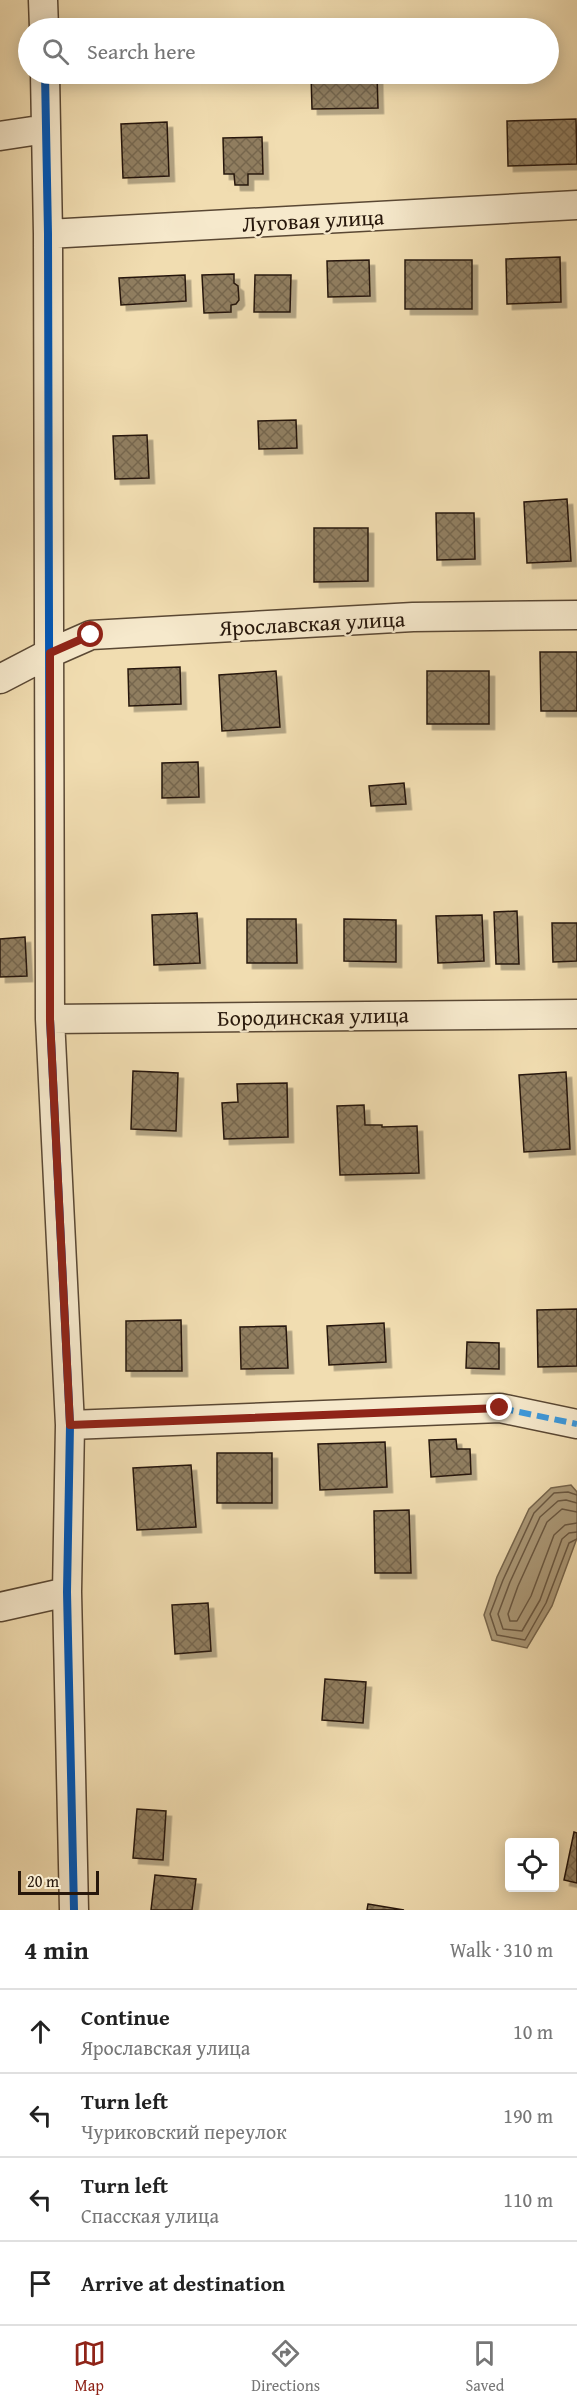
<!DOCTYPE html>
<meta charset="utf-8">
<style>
body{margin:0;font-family:"Gentium Book Plus",serif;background:#f6f6f6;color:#222}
.controls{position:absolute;right:18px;bottom:18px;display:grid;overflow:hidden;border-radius:6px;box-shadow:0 3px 15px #0003}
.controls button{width:54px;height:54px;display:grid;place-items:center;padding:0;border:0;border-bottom:2px solid #e0e0e0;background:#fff;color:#222;font:30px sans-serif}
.scale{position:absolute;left:18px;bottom:15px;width:81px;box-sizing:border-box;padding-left:6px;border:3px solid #27170b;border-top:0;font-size:16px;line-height:21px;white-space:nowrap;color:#27170b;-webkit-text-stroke:4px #f6e9cc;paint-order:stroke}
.stop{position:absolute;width:18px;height:18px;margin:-14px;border:4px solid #8f2418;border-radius:50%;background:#fff}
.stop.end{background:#8f2418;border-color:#fff;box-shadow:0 2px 6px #0008}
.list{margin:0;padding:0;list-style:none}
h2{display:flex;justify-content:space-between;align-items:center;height:78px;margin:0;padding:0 24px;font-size:26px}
h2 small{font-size:20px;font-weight:400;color:#767676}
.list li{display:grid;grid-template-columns:39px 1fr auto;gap:18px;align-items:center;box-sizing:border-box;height:84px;padding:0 24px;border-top:2px solid #e0e0e0}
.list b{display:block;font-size:22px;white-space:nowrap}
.list p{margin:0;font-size:20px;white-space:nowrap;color:#767676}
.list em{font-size:20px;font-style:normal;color:#767676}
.icon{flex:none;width:33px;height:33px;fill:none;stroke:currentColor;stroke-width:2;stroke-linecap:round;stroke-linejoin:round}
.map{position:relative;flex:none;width:577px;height:1910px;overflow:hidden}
.search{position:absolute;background:#fff;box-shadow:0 3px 15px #0003;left:18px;right:18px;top:18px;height:66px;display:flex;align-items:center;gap:15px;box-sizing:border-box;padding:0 21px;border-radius:33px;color:#767676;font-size:22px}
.sheet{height:414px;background:#fff}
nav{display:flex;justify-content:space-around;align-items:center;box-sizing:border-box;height:84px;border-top:2px solid #e0e0e0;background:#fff;font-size:16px;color:#767676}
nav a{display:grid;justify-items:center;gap:3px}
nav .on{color:#8f2418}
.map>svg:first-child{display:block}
.water{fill:#ac9a79;stroke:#77664d;stroke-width:1.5}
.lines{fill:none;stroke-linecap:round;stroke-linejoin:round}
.shore{stroke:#6a5842;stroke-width:1.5}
.building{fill:url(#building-cross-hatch);stroke:#27170b;stroke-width:1.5;filter:url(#shadow)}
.minor-casing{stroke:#5a4834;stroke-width:31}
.minor{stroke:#f6e9cc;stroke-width:28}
.quiet{stroke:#3d9ade;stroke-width:6;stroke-dasharray:12 6;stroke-linecap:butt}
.cycleway-casing{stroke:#f6e9cc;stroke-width:11}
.cycleway{stroke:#0057b8;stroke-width:8}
.route{stroke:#8f2418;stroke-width:8}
.labels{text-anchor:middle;stroke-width:4.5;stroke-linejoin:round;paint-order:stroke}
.street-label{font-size:22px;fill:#27170b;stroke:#f6e9cc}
</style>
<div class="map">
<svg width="577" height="1910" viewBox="0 0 577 1910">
<defs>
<pattern id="building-cross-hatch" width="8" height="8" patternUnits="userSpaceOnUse" patternTransform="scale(1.5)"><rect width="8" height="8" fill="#907e61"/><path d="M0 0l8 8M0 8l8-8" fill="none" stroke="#76664e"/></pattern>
<filter id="shadow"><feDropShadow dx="5.5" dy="5.5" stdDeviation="0" flood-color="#0004"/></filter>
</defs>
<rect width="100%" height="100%" fill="#f1ddb1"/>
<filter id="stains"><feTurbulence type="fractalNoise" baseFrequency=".00333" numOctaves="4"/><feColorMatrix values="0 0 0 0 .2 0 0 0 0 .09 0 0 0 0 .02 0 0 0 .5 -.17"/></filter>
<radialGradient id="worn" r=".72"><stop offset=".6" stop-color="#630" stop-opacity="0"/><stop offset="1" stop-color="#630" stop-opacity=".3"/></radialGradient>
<path class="water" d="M571,1485L577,1492V1538L552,1606L527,1648L492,1640L484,1615L497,1577L529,1509L551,1488Z"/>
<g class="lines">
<path class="shore" d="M577,1495L568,1492L554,1493L534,1513L503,1580L490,1614L497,1635L525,1640L546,1603L569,1543L577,1539
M577,1503L566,1500L558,1501L540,1517L510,1582L498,1614L503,1629L522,1631L540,1600L562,1539L569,1533L577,1532
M577,1512L562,1509L547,1522L518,1586L508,1614L510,1621H517L531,1596L554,1535L565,1525L577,1523"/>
</g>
<path class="building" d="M311,74H377L378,108L312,109Z
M576,119L577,164L508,166L507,121Z
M167,122L169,176L123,178L121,124Z
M262,137L263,174H248V185H235L234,174H224L223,138Z
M560,257L561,302L507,304L506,259Z
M369,260L370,296L328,297L327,261Z
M405,260H472V309H405Z
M234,274V283L238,286L239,300L236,304L231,305V312L204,313L202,275Z
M185,275L186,301L121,305L119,278Z
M255,275H291L290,312H254Z
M296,420L297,448L259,449L258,421Z
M147,435L149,478L115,479L113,436Z
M567,499L571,561L527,563L524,502Z
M436,513H474L475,559L437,560Z
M314,528H368V581L314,582Z
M540,652H577V711H541Z
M180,667L181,704L129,706L128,669Z
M276,671L280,727L222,731L219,675Z
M427,671H489V724H427Z
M198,762L199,797L162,798V763Z
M404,783L406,804L371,806L369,786Z
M517,911L519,964H496L494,912Z
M197,913L200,963L154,965L152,915Z
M482,915L484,961L438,963L436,916Z
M247,919H296L297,963H247Z
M344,919L396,920V962L344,961Z
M552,923H577V961L553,962Z
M25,937L27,976L0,977V939Z
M133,1071L178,1073L176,1131L131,1129Z
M566,1072L570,1149L524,1152L519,1075Z
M287,1083L288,1137L224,1139L222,1103L238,1102L237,1084Z
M364,1105L365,1125H382V1127L417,1126L419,1173L340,1175L337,1106Z
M577,1309V1366L538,1367L537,1310Z
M181,1320L182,1371H126V1321Z
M384,1323L386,1362L329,1365L327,1326Z
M286,1326L288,1368L241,1369L240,1327Z
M467,1342L499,1343V1369L466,1368Z
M456,1439L457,1449H470L471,1474L431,1477L429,1440Z
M385,1442L387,1487L320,1490L318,1444Z
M217,1453H272V1503H217Z
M191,1465L196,1527L137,1530L133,1468Z
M409,1510L411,1573H375L374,1511Z
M208,1603L211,1651L175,1654L172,1605Z
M325,1679L366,1682L363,1723L322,1720Z
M137,1809L166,1811L163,1860L133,1858Z
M574,1832L577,1833V1883L564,1880Z
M155,1875L196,1879L192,1910H151Z
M368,1904L404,1910H367Z"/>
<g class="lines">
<defs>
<path id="minor" d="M43,0L44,28
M45,74L48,234L50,1019L70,1425L67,1592L74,1910
M0,136L46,129
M48,234L577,205
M0,679L50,653L91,635L413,617L577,615
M50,1019L577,1014
M70,1425L500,1408L577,1424
M0,1607L67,1592"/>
</defs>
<use href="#minor" class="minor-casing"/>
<use href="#minor" class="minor"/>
<path class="quiet" d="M70,1425L500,1408L577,1424"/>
<defs>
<path id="cycleway" d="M45,74L48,234L50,1019L70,1425L67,1592L74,1910"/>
</defs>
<use href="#cycleway" class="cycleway-casing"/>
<use href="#cycleway" class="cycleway"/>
</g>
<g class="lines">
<path class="route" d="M91,635L50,653V1019L70,1425L500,1408"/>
</g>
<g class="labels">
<g class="street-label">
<text transform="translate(313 220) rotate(-3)" y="8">Луговая улица</text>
<text transform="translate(312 623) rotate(-3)" y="8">Ярославская улица</text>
<text transform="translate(313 1016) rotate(-1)" y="8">Бородинская улица</text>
</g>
</g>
<rect width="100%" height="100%" filter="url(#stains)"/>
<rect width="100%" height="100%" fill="url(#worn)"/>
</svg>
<div class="controls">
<button><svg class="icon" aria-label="locate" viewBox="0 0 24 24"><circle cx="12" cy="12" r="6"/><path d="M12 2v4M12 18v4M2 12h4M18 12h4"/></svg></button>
</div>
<div class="scale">20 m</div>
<div class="stop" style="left:91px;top:635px"></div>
<div class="stop end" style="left:500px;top:1408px"></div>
<div class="search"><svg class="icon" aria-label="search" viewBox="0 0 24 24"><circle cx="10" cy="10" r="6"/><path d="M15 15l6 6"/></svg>Search here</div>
</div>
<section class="sheet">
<h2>4 min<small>Walk · 310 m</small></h2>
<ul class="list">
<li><svg class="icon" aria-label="ahead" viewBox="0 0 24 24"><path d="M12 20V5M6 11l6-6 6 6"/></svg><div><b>Continue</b><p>Ярославская улица</p></div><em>10 m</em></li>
<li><svg class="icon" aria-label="left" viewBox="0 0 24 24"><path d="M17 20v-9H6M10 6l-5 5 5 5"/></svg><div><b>Turn left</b><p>Чуриковский переулок</p></div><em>190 m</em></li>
<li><svg class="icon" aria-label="left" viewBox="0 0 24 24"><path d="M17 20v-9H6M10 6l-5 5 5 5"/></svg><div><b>Turn left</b><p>Спасская улица</p></div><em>110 m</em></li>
<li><svg class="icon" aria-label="arrive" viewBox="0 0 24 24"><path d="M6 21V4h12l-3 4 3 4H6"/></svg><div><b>Arrive at destination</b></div></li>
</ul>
</section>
<nav>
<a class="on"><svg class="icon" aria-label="map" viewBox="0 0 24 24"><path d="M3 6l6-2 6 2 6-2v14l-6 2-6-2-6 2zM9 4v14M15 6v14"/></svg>Map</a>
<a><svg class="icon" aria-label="directions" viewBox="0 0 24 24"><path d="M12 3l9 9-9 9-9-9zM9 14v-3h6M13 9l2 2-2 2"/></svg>Directions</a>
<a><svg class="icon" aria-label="saved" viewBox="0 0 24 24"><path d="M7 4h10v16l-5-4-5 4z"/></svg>Saved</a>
</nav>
